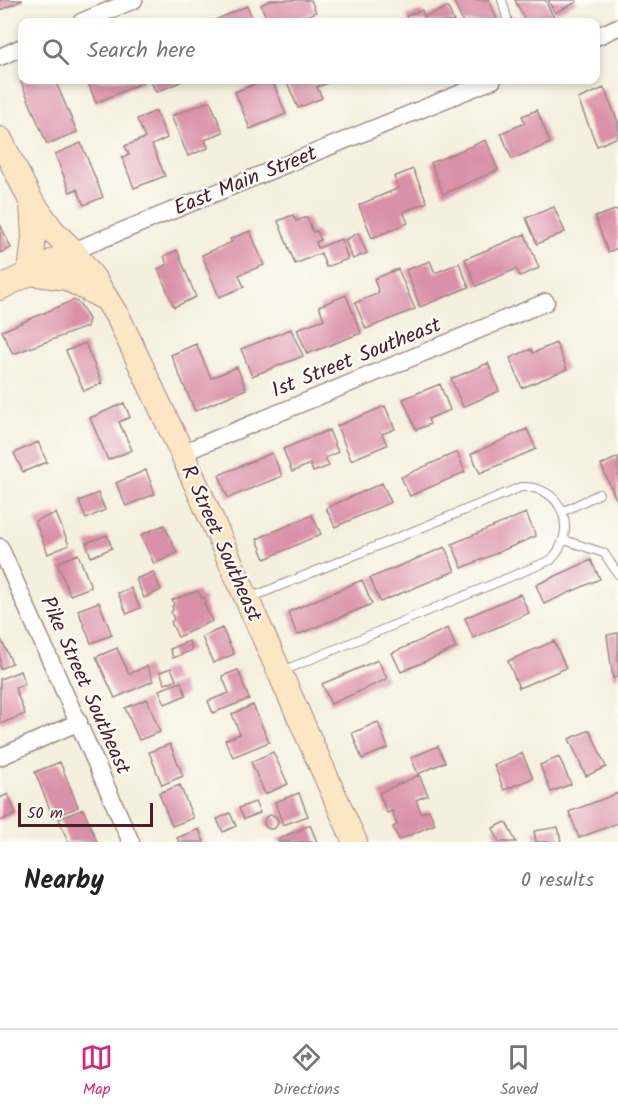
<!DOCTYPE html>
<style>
body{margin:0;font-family:Kalam,sans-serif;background:#f2f2f2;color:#222}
.scale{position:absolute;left:18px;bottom:15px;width:135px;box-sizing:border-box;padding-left:6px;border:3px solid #4a1f2b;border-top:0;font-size:16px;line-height:21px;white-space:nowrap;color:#4a1f2b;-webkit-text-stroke:4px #fdfcf7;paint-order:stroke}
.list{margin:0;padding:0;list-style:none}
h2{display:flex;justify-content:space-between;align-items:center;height:78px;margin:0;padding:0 24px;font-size:26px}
h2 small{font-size:20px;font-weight:400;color:#767676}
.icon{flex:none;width:33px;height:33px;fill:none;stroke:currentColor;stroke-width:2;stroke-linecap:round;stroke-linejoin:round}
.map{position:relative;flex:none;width:618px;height:842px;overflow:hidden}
.search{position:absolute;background:#fff;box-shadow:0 3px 9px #0003;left:18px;right:18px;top:18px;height:66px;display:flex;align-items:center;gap:15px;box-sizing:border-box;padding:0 21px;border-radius:12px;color:#767676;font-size:22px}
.sheet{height:186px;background:#fff}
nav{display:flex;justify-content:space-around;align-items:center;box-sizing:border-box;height:84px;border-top:2px solid #e0e0e0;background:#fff;font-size:16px;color:#767676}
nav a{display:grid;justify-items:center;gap:3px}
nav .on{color:#db2777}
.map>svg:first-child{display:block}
.building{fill:#da90a8}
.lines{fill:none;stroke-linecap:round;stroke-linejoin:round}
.lane-casing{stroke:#9f8884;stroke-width:10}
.street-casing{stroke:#9f8884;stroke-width:19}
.secondary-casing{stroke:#9f8884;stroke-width:26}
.lane{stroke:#fff;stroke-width:8}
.street{stroke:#fff;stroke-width:16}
.secondary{stroke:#fce6c4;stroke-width:24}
.labels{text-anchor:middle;stroke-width:4.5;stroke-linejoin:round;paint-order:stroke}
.street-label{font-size:21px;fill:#4a1f2b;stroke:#fdfcf7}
</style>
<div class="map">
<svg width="618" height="842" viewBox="0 0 618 842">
<rect width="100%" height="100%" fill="#fdfcf7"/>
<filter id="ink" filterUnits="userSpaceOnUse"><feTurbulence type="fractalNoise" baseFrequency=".0167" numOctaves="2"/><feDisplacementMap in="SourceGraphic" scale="12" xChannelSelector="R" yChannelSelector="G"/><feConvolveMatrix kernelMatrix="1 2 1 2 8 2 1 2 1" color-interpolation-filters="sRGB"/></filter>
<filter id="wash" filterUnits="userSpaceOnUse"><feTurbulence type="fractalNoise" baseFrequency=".008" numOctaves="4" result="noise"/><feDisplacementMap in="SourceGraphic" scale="24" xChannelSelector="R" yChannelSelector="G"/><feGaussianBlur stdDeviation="1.35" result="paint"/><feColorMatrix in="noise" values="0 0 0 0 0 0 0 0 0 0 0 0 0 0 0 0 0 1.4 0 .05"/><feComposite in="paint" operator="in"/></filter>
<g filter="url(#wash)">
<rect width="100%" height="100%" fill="#f4f0dd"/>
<g id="blocks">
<path class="building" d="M0,0H23L0,10Z
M271,0H311L316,12L292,22H268L261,5Z
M453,0H489L498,22H463Z
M515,0H545L556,22H526Z
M548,0H576L577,2L555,13Z
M247,6L254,22H216L215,20Z
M448,7L454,22H409L406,16L422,10L424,17Z
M26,80H55L77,132L47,144L21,82Z
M87,80H143L144,82L96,103Z
M150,80H185L156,92Z
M266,80H272L286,114L250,129L235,92Z
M286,80H335L317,87L322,98L298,108Z
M604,88L618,122V137L597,146L578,99Z
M210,101L223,132L205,140L208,148L188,156L171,116Z
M537,110L550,143L512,159L501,133L525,123L522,116Z
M156,111L167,138L152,145L165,176L134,188L122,157L129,155L125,146L145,138L137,119Z
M486,140L498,170L443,194L431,163Z
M81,143L103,197L84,205L77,189L70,192L55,154Z
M413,169L427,202L403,212L408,223L372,238L359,205L399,188L394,177Z
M554,207L565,232L537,244L526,218Z
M618,209V248L608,252L595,217Z
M293,215L296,221L307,217L313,232L317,231L321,240L316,242L318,248L341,239L348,259L326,267L321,253L295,264L278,221Z
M0,224L11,248L0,253Z
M250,231L264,265L239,275L244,287L219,297L202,255L232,242L230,239Z
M358,233L367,253L353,259L345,240Z
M525,234L539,268L520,276L516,269L476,286L465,259Z
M177,250L196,297L174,307L158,269L167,265L164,256Z
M430,261L435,273L459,263L469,287L420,307L406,270Z
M398,269L415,309L366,329L355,303L379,293L374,279Z
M346,295L361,333L307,354L297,329L324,319L319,306Z
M74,300L80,304L89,319L87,327L13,354L2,331Z
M291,329L303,356L252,376L241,349Z
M85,343L102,383L84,391L66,351Z
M556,343L567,369L522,388L510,358L531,349L533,353Z
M196,344L211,378L237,367L246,389L195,411L171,355Z
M488,363L499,391L463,407L451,379Z
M440,384L450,410L428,419L430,424L416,430L403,399Z
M124,403L130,417L119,422L132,450L108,460L90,418Z
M385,406L395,429L382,434L387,445L351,460L337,426Z
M527,429L536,449L480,473L471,454Z
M329,430L338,452L325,458L329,466L313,472L310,464L292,472L283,449Z
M38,442L47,462L23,472L14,453Z
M457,452L465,472L410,496L401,477Z
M272,453L282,476L228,498L219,475Z
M618,457V503L601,465Z
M146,470L155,494L126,506L116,483Z
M382,483L391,502L335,527L326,508Z
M98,493L105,510L86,519L79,501Z
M56,513L69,545L48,554L35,521Z
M526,513L536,536L462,568L452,544Z
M312,515L321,534L265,559L257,539Z
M164,525L177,553L154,564L141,535Z
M107,535L112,548L91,557L86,543Z
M445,547L455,571L380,602L370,578Z
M78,554L91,587L70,595L57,563Z
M591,560L600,579L544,604L536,585Z
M153,572L161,590L144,598L136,579Z
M362,580L372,604L297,635L288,612Z
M131,588L140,608L127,614L118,593Z
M198,591L202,598L204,597L206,601L204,603L212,621L178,637L171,622L174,620L171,612L173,610L172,606L174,605L172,600Z
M520,594L529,613L473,638L465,618Z
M99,602L112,635L91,643L78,610Z
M222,628L234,654L213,663L202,637Z
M448,628L456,648L401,672L392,653Z
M618,633V677L613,678L607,635Z
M0,637L12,663L0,669Z
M189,641L192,650L173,658L170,649Z
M554,641L566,668L519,688L508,661Z
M117,648L129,674L147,666L153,681L115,698L96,657Z
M378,660L387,679L331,704L322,684Z
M171,668L176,680L165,684L160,672Z
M238,670L249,699L213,713L208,701L229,693L222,676Z
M20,671L25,684L15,688L25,714L0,724V679Z
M181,682L186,695L165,704L159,690Z
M147,699L160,732L139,740L125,708Z
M253,705L269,742L233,757L225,740L240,734L232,714Z
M378,722L388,748L362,759L352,733Z
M590,730L606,767L586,776L569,739Z
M170,744L183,776L162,785L149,752Z
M438,746L445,762L418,774L411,758Z
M273,752L288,784L265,794L251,762Z
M522,753L533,778L504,790L494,765Z
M559,757L571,784L551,792L540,765Z
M60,762L78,807L53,817L35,772Z
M419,775L428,795L416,800L421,813L429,810L435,824L399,840L393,827L397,825L392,811L387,813L379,793Z
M180,785L193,818L172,826L159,793Z
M299,793L308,816L283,825L275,802Z
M618,793V823L579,838L569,812Z
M8,794L16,814L0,821V798Z
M255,802L260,813L244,819L239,808Z
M83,809L97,842H68L59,819Z
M230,813L236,826L223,832L217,819Z
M264 822a7 7 0 1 1 14 0a7 7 0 1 1-14 0Z
M506,822L516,842H499L493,828Z
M310,825L317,842H279L278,839Z
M558,827L561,842H536L534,831Z
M199,829L204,842H179L177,838Z"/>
</g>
</g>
<g filter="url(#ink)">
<use href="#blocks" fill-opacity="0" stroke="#9f8884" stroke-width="1.5"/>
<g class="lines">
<defs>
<path id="lane" d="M502,0L508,22
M562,512L599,494
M564,540L604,553L618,574
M250,598L521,487C563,485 579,531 551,560L280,672"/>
<path id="street" d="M81,22L134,0
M596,37L618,27
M0,57L22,47
M73,251L493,80
M182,453L546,302
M0,547L131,842
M0,757L79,722"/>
<path id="secondary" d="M0,139L30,199L52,230L73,251L94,279L119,319L182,453L355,842
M32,203L34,237L30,273L66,278L106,299
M0,288L73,251"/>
</defs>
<use href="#lane" class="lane-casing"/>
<use href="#street" class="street-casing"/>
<use href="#secondary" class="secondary-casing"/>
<use href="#lane" class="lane"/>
<use href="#street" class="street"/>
<use href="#secondary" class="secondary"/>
</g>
</g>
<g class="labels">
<g class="street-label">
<text transform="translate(245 180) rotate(-22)" y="7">East Main Street</text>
<text transform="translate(356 357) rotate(-22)" y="7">1st Street Southeast</text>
<text transform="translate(222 543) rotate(66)" y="7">R Street Southeast</text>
<text transform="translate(86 685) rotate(66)" y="7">Pike Street Southeast</text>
</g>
</g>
</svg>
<div class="scale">50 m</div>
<div class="search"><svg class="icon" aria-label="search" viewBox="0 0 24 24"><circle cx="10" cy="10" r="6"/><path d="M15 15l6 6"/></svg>Search here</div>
</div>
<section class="sheet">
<h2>Nearby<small>0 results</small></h2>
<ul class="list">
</ul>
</section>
<nav>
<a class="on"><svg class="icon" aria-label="map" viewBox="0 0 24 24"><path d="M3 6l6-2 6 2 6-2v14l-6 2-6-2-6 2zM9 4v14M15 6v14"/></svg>Map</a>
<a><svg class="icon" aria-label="directions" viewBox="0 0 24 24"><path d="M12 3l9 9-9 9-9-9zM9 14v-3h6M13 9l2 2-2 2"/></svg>Directions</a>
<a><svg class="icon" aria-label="saved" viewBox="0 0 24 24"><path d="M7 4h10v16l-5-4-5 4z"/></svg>Saved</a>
</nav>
